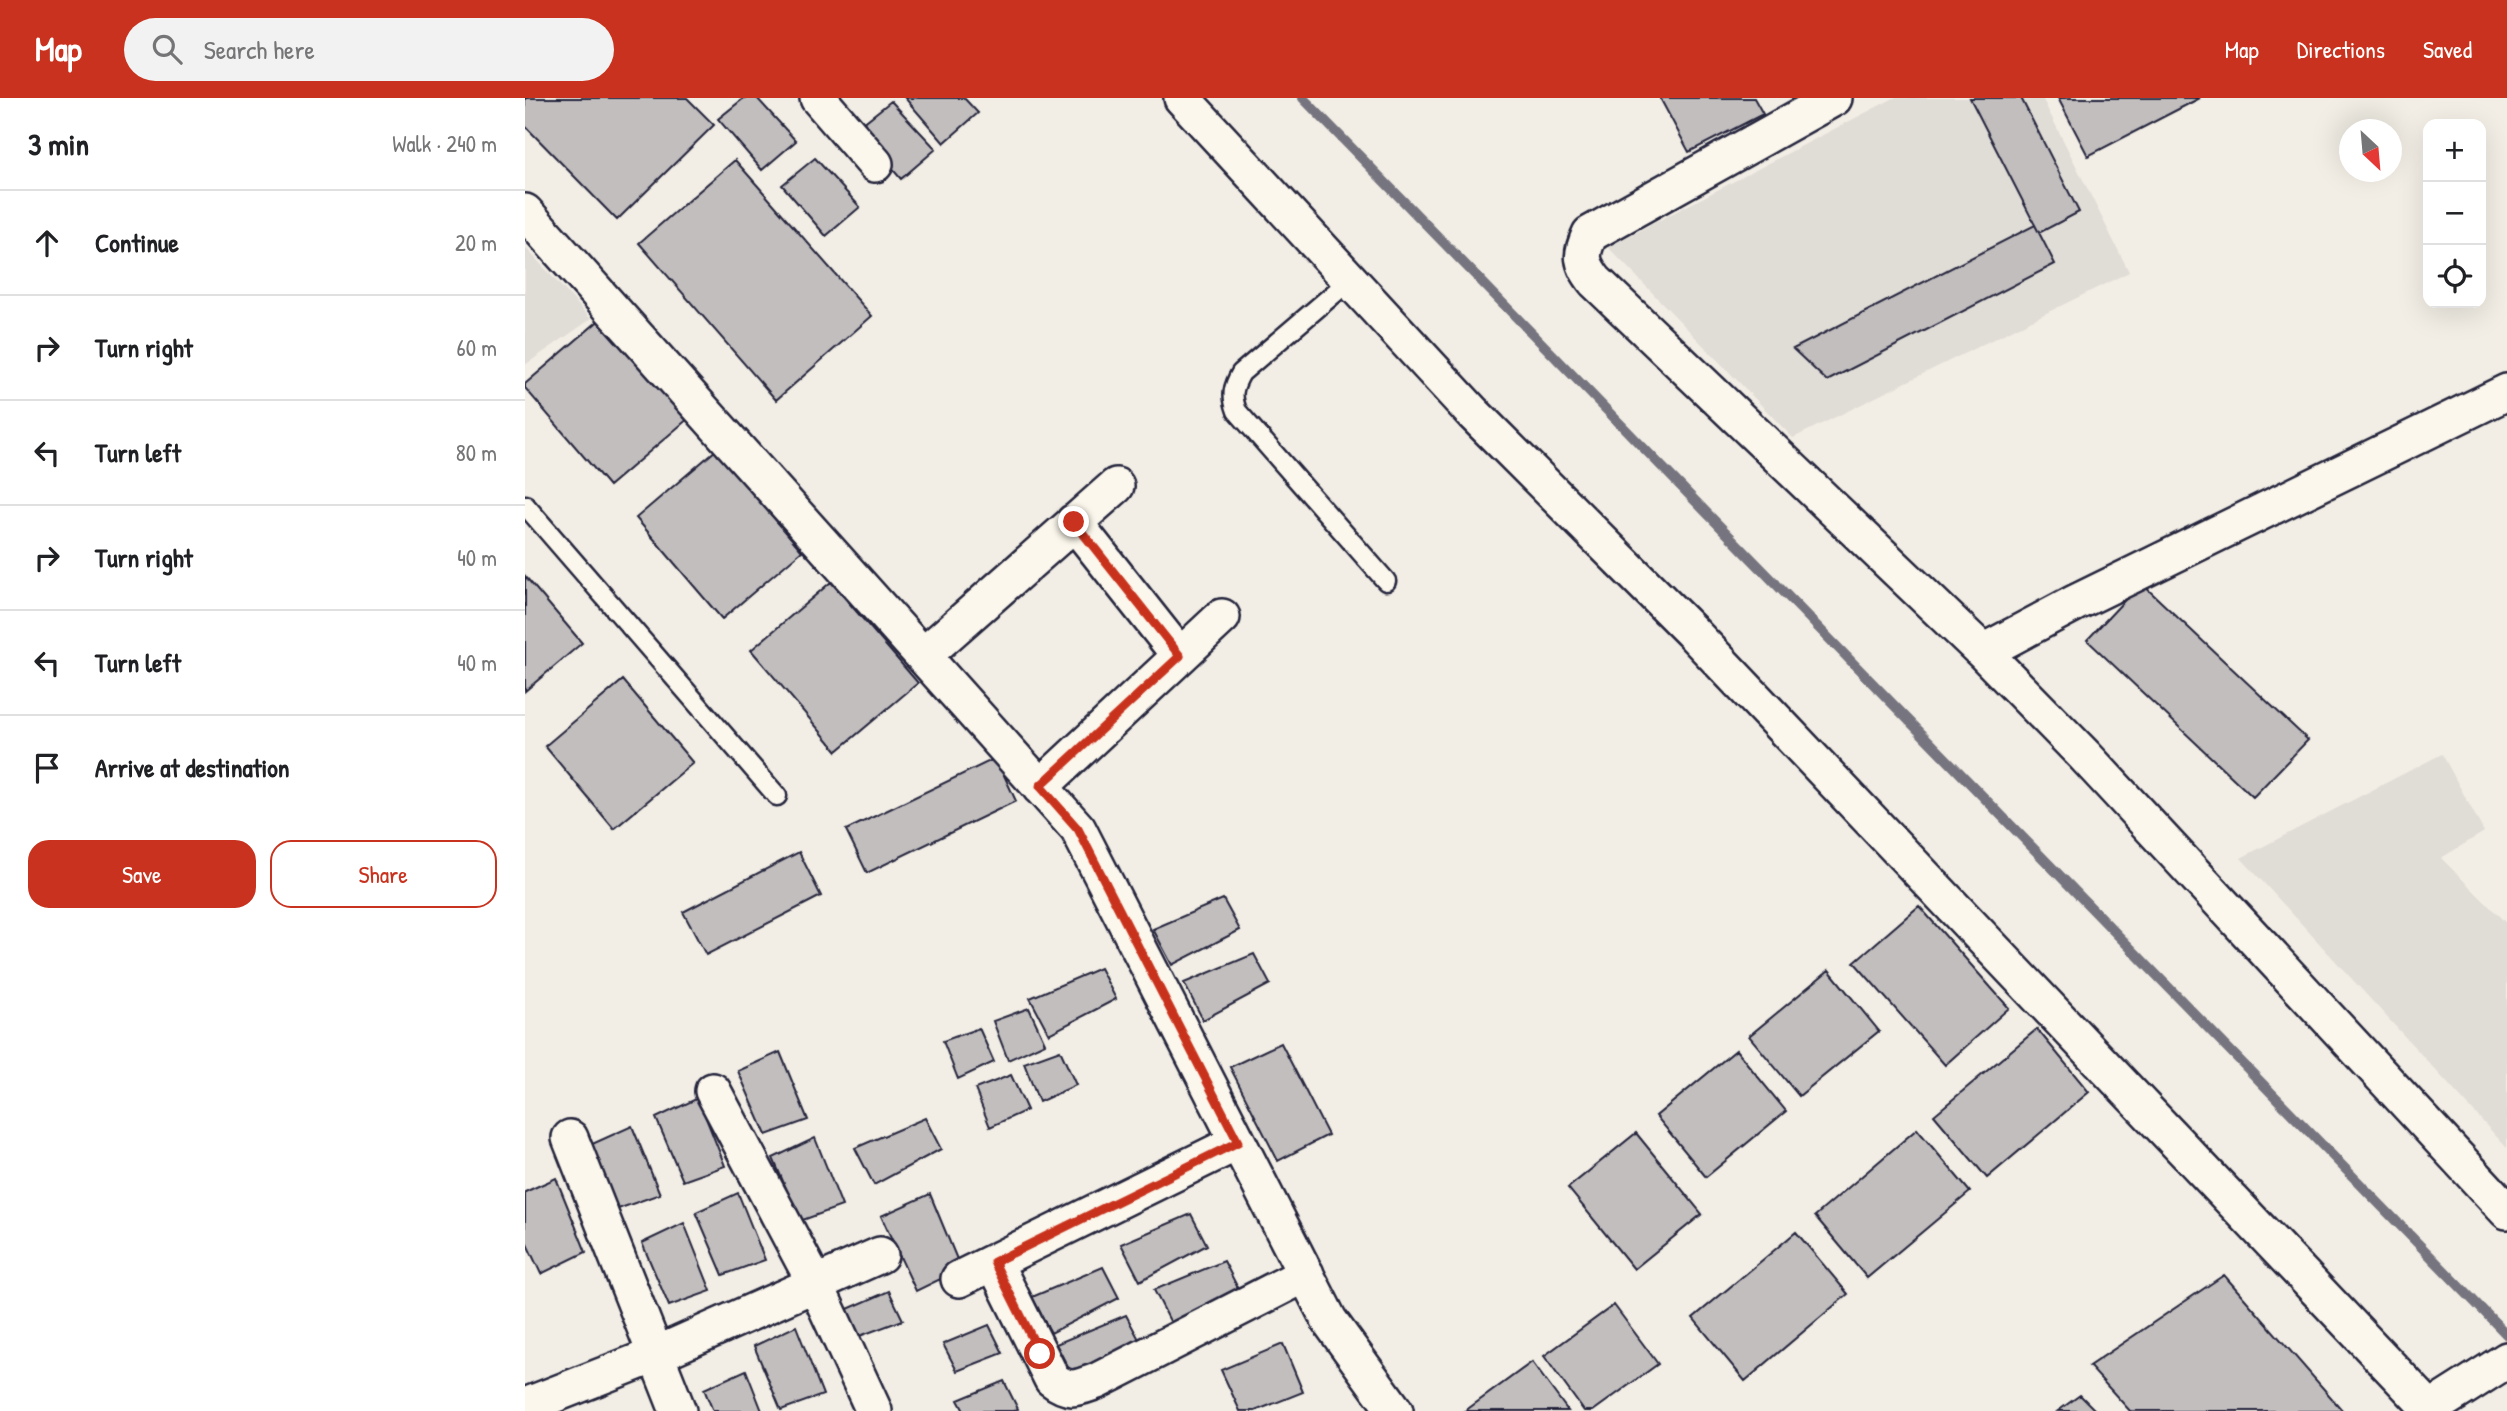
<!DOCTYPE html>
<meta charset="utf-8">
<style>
body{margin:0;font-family:"Patrick Hand",sans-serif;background:#f2f2f2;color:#202124}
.controls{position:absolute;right:21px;top:21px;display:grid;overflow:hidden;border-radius:14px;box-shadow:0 7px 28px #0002}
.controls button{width:63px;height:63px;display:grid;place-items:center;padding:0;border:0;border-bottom:2px solid #e0e0e0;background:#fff;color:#202124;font:35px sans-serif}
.compass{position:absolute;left:1814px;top:21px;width:63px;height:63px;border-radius:50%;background:#fff;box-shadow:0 7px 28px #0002;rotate:154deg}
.stop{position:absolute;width:21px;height:21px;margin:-16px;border:5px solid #c8321e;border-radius:50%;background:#fff}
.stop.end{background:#c8321e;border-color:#fff;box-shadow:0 2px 7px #0008}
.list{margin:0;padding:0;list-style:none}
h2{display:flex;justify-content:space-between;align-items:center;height:91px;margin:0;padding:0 28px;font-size:30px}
h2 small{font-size:23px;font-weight:400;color:#757577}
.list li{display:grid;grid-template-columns:46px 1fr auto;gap:21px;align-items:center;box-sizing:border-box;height:105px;padding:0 28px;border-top:2px solid #e0e0e0}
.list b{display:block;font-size:26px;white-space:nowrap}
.list em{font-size:23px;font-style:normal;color:#757577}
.actions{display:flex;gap:14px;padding:21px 28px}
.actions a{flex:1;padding:16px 0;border:2px solid #c8321e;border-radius:21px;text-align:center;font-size:24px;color:#c8321e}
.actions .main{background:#c8321e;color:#fff}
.icon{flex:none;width:38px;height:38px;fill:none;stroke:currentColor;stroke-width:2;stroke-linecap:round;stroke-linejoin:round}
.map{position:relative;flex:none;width:1982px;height:1313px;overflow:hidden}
header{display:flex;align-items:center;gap:42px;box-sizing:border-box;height:98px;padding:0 35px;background:#c8321e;color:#fff}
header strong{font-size:33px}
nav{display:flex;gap:38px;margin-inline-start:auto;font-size:24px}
.search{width:490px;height:63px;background:#f2f2f2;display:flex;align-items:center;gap:18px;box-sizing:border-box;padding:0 24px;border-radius:38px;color:#757577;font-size:26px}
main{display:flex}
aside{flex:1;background:#fff}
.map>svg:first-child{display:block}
.built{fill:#e0dcd6}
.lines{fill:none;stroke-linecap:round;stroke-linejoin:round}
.stream{stroke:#76747f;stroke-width:10}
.building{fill:#c2bebe;stroke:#22223b;stroke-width:2}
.lane-casing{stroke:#22223b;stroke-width:23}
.street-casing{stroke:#22223b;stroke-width:40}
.lane{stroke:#fbf7ec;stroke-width:18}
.street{stroke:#fbf7ec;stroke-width:35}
.route{stroke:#c8321e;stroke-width:9}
</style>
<header>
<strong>Map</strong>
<div class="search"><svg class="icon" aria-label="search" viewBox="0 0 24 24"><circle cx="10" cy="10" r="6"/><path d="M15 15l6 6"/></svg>Search here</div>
<nav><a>Map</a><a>Directions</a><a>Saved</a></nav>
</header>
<main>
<aside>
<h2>3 min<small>Walk · 240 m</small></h2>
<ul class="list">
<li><svg class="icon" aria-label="ahead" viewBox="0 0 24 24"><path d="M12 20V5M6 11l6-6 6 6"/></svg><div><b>Continue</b></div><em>20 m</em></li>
<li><svg class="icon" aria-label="right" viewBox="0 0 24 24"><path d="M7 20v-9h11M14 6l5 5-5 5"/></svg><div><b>Turn right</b></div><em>60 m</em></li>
<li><svg class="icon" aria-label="left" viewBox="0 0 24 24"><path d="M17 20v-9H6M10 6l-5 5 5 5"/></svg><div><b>Turn left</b></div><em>80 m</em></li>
<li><svg class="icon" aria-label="right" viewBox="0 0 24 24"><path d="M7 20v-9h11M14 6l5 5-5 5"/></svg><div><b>Turn right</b></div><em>40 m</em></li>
<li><svg class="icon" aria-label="left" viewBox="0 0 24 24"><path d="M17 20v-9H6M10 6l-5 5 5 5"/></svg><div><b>Turn left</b></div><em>40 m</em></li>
<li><svg class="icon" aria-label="arrive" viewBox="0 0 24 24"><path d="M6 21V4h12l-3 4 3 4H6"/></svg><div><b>Arrive at destination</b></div></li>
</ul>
<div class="actions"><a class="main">Save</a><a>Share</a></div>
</aside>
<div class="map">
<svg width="1982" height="1313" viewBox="0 0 1982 1313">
<rect width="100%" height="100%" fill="#f2eee5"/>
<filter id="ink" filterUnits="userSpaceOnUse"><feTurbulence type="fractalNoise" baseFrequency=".0143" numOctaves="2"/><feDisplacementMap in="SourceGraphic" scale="14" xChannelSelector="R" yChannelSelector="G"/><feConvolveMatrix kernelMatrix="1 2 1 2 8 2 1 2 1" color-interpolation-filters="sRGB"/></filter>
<g filter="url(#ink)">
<path class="built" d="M1369,0H1517L1604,174L1268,340L1083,149Z
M0,149L66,221L0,267Z
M1917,656L1959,734L1916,760L1982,826V1050L1716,760Z"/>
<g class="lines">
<path class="stream" d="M778,0L1982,1237"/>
</g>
<path class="building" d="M0,0H162L189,27L92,122L0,28Z
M219,0H232L271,43L237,72L193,21Z
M380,0H439L453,15L419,45Z
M1135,0H1229L1238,16L1164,54Z
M1445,0H1496L1554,114L1514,135Z
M1533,0H1675L1563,58Z
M366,3L411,51L376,81L332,30Z
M290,60L335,109L301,138L257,87Z
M210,62L347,218L251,302L114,145Z
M1510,127L1530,166L1302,283L1268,251Z
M78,219L164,320L84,388L0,290V286Z
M191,352L277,453L197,521L111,420Z
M0,478L57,545L0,593Z
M306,484L393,585L312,653L226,552Z
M1616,485L1783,642L1728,699L1562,542Z
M98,582L168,665L89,731L20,648Z
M471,660L491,703L342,775L321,732Z
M274,754L296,798L181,857L158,814Z
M698,801L715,832L647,867L628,831Z
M1394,808L1484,910L1420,967L1329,864Z
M729,856L745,886L678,922L659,885Z
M575,870L591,901L524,936L505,900Z
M1304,872L1354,933L1274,998L1224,938Z
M504,910L520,945L483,962L468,923Z
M454,930L469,964L433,981L418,943Z
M1512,931L1564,994L1462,1080L1409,1017Z
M756,945L803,1037L753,1063L705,969Z
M535,952L551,987L514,1004L499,965Z
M1211,952L1261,1013L1181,1079L1131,1018Z
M255,954L283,1022L241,1037L213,973Z
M486,977L502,1012L465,1029L450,991Z
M173,1000L200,1068L158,1083L131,1020Z
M400,1020L416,1051L349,1087L330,1050Z
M107,1028L135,1096L93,1111L65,1047Z
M1392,1031L1445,1094L1342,1180L1290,1118Z
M1111,1035L1177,1116L1109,1171L1043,1090Z
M290,1040L317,1108L275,1123L248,1060Z
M31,1080L61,1154L16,1176L0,1142V1094Z
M213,1095L240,1162L198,1177L171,1114Z
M405,1096L436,1171L391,1193L356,1118Z
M666,1116L682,1147L615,1183L596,1146Z
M159,1125L186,1193L144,1208L117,1145Z
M1271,1134L1323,1196L1220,1283L1168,1220Z
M699,1163L715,1194L648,1229L629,1192Z
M578,1169L594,1200L526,1235L507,1199Z
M1699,1177L1818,1313H1605L1564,1268Z
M364,1193L378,1222L332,1239L318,1213Z
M1089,1207L1133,1266L1068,1313H1059L1019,1258Z
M601,1217L617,1247L550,1283L531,1246Z
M464,1227L478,1255L432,1273L418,1246Z
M271,1228L298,1297L256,1312L229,1248Z
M758,1246L778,1294L730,1313H715L696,1272Z
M1007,1264L1043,1313H940Z
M221,1272L237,1313H188L179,1291Z
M479,1283L493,1311L488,1313H439L433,1302Z
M1555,1297L1571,1313H1533Z"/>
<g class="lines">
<defs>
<path id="lane" d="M825,182L716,275C708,289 706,297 712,313L861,483
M0,407L252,698"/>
<path id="street" d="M293,0L350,66
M657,0L948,315L1166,533L1907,1313
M1309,0L1065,136C1055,158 1056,164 1070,183L1458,554
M0,114L553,731L804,1222L870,1313
M1982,294L1550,505L1458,554L1560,658L1982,1113
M549,424L655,558
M398,558L591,388
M515,689L697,519
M188,993L290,1185L349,1313
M45,1040L153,1313
M469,1164L527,1281C545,1295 552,1290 572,1283L781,1176
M434,1181L713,1044
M0,1308L130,1257L355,1157
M1905,1311L1982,1262"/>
</defs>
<use href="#lane" class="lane-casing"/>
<use href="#street" class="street-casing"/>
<use href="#lane" class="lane"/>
<use href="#street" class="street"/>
</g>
</g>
<g class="lines" filter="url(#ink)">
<path class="route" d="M515,1256L469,1164L713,1044L553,731L515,688L655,558L549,424"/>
</g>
</svg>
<div class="controls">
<button>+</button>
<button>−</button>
<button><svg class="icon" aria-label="locate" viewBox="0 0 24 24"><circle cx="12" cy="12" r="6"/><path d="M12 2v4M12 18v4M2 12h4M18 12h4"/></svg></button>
</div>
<svg class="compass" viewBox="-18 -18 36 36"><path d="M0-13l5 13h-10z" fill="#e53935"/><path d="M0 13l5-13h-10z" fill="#757577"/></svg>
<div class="stop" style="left:515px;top:1256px"></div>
<div class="stop end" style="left:549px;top:424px"></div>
</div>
</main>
